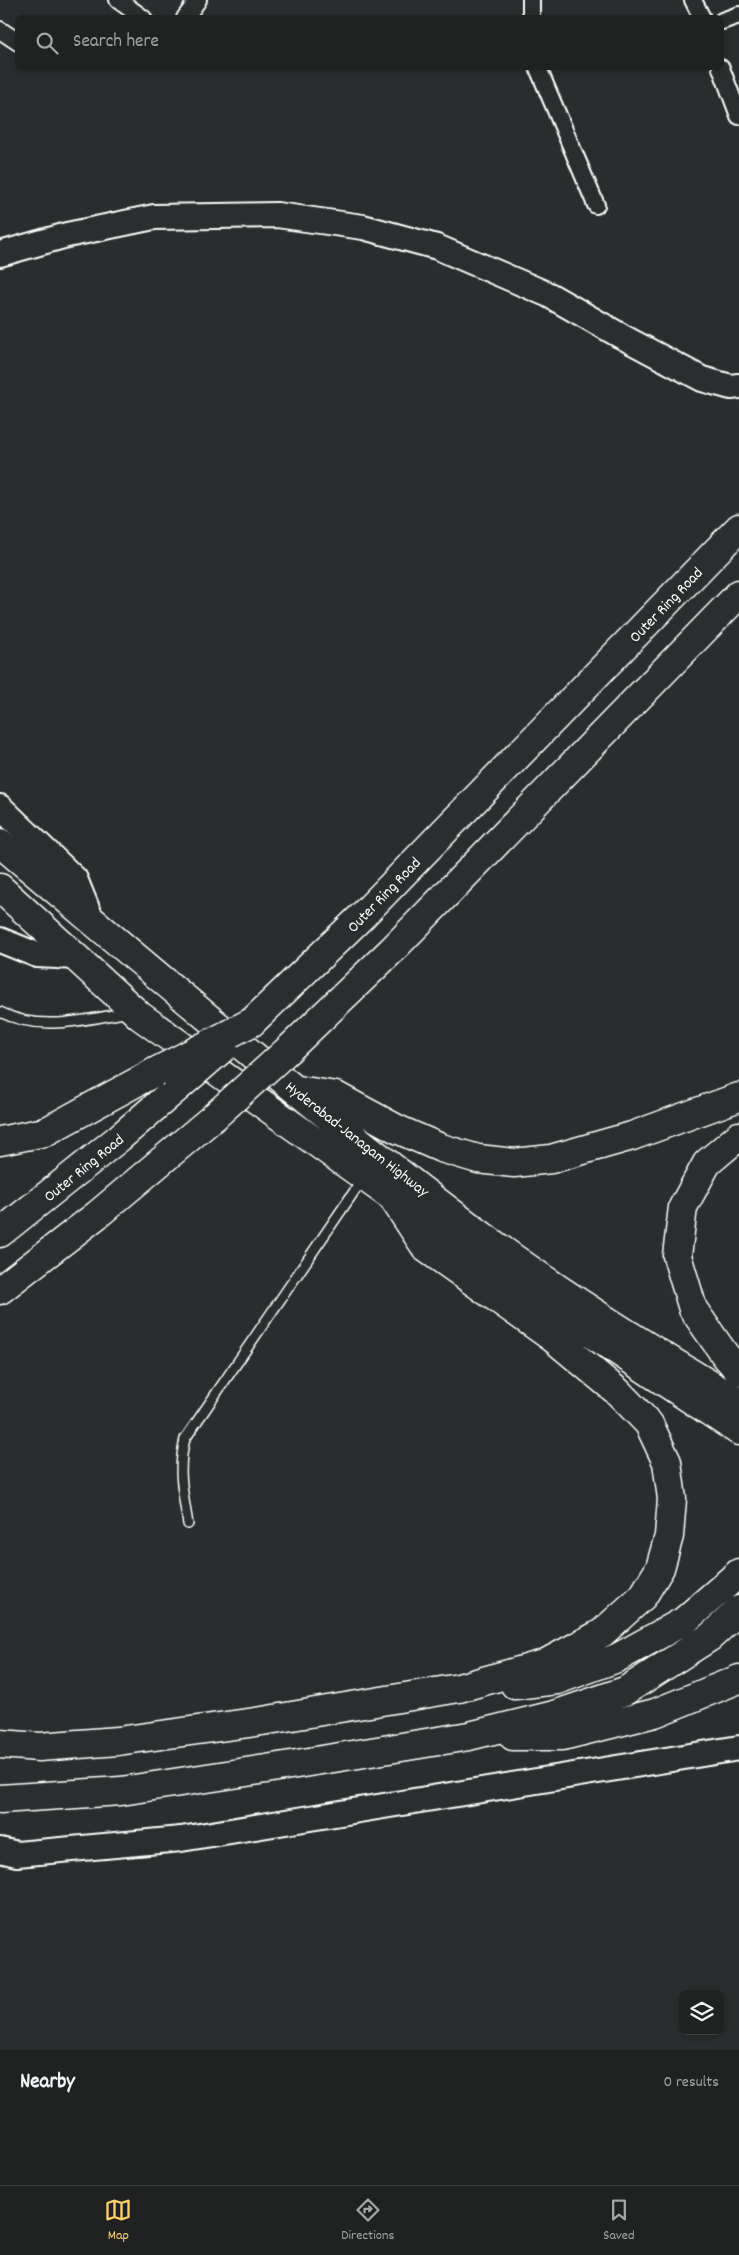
<!DOCTYPE html>
<style>
body{margin:0;font-family:Dekko,sans-serif;background:#282a2a;color:#f1f3f6}
.controls{position:absolute;right:15px;bottom:15px;display:grid;overflow:hidden;border-radius:8px;box-shadow:0 2px 8px #0003}
.controls button{width:45px;height:45px;display:grid;place-items:center;padding:0;border:0;border-bottom:1px solid #3d3f40;background:#202222;color:#f1f3f6;font:25px sans-serif}
.list{margin:0;padding:0;list-style:none}
h2{display:flex;justify-content:space-between;align-items:center;height:65px;margin:0;padding:0 20px;font-size:21px}
h2 small{font-size:16px;font-weight:400;color:#a2a4a5}
.icon{flex:none;width:28px;height:28px;fill:none;stroke:currentColor;stroke-width:2;stroke-linecap:round;stroke-linejoin:round}
.map{position:relative;flex:none;width:739px;height:2050px;overflow:hidden}
.search{position:absolute;background:#202222;box-shadow:0 2px 8px #0003;left:15px;right:15px;top:15px;height:55px;display:flex;align-items:center;gap:12px;box-sizing:border-box;padding:0 18px;border-radius:8px;color:#a2a4a5;font-size:19px}
.sheet{height:135px;background:#202222}
nav{display:flex;justify-content:space-around;align-items:center;box-sizing:border-box;height:70px;border-top:1px solid #3d3f40;background:#202222;font-size:14px;color:#a2a4a5}
nav a{display:grid;justify-items:center;gap:2px}
nav .on{color:#ffd166}
.map>svg:first-child{display:block}
.lines{fill:none;stroke-linecap:round;stroke-linejoin:round}
.lane-casing{stroke:#fff;stroke-width:12}
.street-casing{stroke:#fff;stroke-width:20}
.secondary-casing{stroke:#fff;stroke-width:28}
.highway-casing{stroke:#fff;stroke-width:31}
.lane{stroke:#2a2d2e;stroke-width:9}
.street{stroke:#2a2d2e;stroke-width:16}
.secondary{stroke:#2a2d2e;stroke-width:24}
.highway{stroke:#2a2d2e;stroke-width:28}
.highway-bridge-casing{stroke:#fff;stroke-width:31;stroke-linecap:butt}
.highway-bridge{stroke:#2a2d2e;stroke-width:28}
.labels{text-anchor:middle;stroke-width:4;stroke-linejoin:round;paint-order:stroke}
.street-label{font-size:16px;fill:#fff;stroke:#2a2d2e}
</style>
<div class="map">
<svg width="739" height="2050" viewBox="0 0 739 2050">
<rect width="100%" height="100%" fill="#2a2d2e"/>
<filter id="ink" filterUnits="userSpaceOnUse"><feTurbulence type="fractalNoise" baseFrequency=".02" numOctaves="2"/><feDisplacementMap in="SourceGraphic" scale="10" xChannelSelector="R" yChannelSelector="G"/><feConvolveMatrix kernelMatrix="1 2 1 2 8 2 1 2 1" color-interpolation-filters="sRGB"/></filter>
<g filter="url(#ink)">
<g class="lines">
<defs>
<path id="lane" d="M0,1012C41,1033 87,1019 129,1012
M188,1524C183,1492 177,1471 185,1439L362,1180"/>
<path id="street" d="M118,0L143,18
M531,0V18
M693,0L702,18
M185,18L198,0
M722,21L739,15
M0,30L18,42
M538,68L596,205
M721,68L739,116"/>
<path id="secondary" d="M0,254L67,235L154,217L277,215L363,227L437,247L549,295L621,336L702,379L731,387L739,386
M0,807L75,879L92,921
M0,940L37,955L76,957
M0,1850L17,1854L181,1839L739,1748"/>
<path id="highway" d="M0,843C161,978 320,1116 488,1240C569,1299 654,1351 739,1402
M0,888L140,1016L486,1264L739,1431
M252,1022L361,917L739,528
M289,1049L392,950L739,594
M298,1090L336,1096L397,1129L441,1148L478,1159L514,1163L551,1159L632,1136L739,1097
M739,1136L707,1163L683,1207L677,1256L693,1309L725,1355L739,1371
M0,1141L45,1132L155,1072
M0,1233L119,1138L177,1088
M0,1290L97,1215L215,1116
M515,1685L557,1680L617,1658L684,1621L739,1573
M513,1736H563L655,1713L739,1679
M0,1744L39,1747L118,1741L262,1721L459,1688L544,1664L602,1633L643,1596L660,1568L669,1536L672,1499L667,1462L649,1424L618,1392L553,1338L426,1248L393,1198
M0,1799L121,1791L266,1769L469,1736L554,1715L625,1691L710,1637L739,1610"/>
</defs>
<use href="#lane" class="lane-casing"/>
<use href="#street" class="street-casing"/>
<use href="#secondary" class="secondary-casing"/>
<use href="#highway" class="highway-casing"/>
<use href="#lane" class="lane"/>
<use href="#street" class="street"/>
<use href="#secondary" class="secondary"/>
<use href="#highway" class="highway"/>
<defs>
<path id="highway-bridge" d="M155,1072L252,1022
M177,1088L223,1048
M215,1116L289,1049"/>
</defs>
<use href="#highway-bridge" class="highway-bridge-casing"/>
<use href="#highway-bridge" class="highway-bridge"/>
</g>
</g>
<g class="labels">
<g class="street-label">
<text transform="translate(665 604) rotate(-46)" y="6">Outer Ring Road</text>
<text transform="translate(383 894) rotate(-46)" y="6">Outer Ring Road</text>
<text transform="translate(358 1138) rotate(38)" y="6">Hyderabad-Janagam Highway</text>
<text transform="translate(83 1167) rotate(-39)" y="6">Outer Ring Road</text>
</g>
</g>
</svg>
<div class="controls">
<button><svg class="icon" aria-label="layers" viewBox="0 0 24 24"><path d="M12 4l9 5-9 5-9-5zM3 14l9 5 9-5"/></svg></button>
</div>
<div class="search"><svg class="icon" aria-label="search" viewBox="0 0 24 24"><circle cx="10" cy="10" r="6"/><path d="M15 15l6 6"/></svg>Search here</div>
</div>
<section class="sheet">
<h2>Nearby<small>0 results</small></h2>
<ul class="list">
</ul>
</section>
<nav>
<a class="on"><svg class="icon" aria-label="map" viewBox="0 0 24 24"><path d="M3 6l6-2 6 2 6-2v14l-6 2-6-2-6 2zM9 4v14M15 6v14"/></svg>Map</a>
<a><svg class="icon" aria-label="directions" viewBox="0 0 24 24"><path d="M12 3l9 9-9 9-9-9zM9 14v-3h6M13 9l2 2-2 2"/></svg>Directions</a>
<a><svg class="icon" aria-label="saved" viewBox="0 0 24 24"><path d="M7 4h10v16l-5-4-5 4z"/></svg>Saved</a>
</nav>
